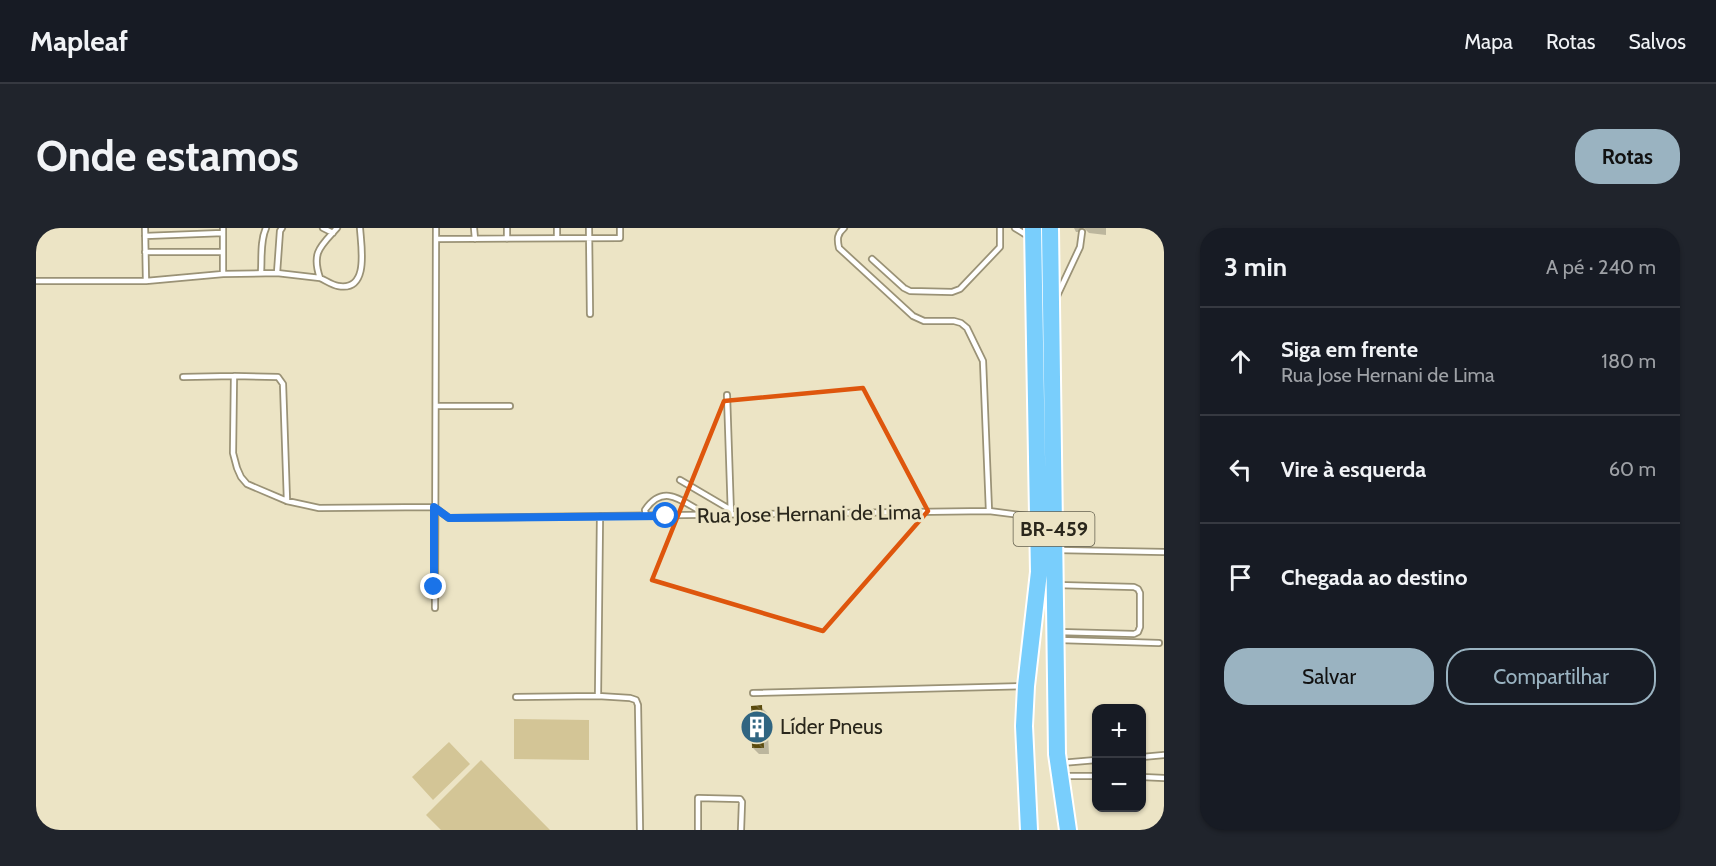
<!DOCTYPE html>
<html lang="pt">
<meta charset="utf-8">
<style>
body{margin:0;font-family:Cabin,sans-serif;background:#20242c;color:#f1f3f6}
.controls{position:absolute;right:18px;bottom:18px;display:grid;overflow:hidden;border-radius:12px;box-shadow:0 2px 4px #0004}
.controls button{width:54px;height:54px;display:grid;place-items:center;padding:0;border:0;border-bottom:2px solid #363941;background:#171b24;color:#f1f3f6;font:30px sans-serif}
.stop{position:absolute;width:18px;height:18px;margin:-14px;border:4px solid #1a73e8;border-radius:50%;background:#fff}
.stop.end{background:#1a73e8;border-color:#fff;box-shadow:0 2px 6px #0008}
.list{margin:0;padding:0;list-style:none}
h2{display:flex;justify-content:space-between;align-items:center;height:78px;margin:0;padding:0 24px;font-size:26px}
h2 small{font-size:20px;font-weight:400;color:#9ea1a6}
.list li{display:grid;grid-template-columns:39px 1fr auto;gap:18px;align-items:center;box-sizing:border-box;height:108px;padding:0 24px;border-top:2px solid #363941}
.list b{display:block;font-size:22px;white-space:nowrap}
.list p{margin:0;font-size:20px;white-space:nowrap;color:#9ea1a6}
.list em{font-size:20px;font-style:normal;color:#9ea1a6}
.actions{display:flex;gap:12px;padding:18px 24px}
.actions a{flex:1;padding:14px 0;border:2px solid #9ab3c1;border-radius:24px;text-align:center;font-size:21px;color:#9ab3c1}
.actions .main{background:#9ab3c1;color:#111}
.icon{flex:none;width:33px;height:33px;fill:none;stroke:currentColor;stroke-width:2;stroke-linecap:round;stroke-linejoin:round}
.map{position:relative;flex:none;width:1128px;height:602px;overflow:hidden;border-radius:24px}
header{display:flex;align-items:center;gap:36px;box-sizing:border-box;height:84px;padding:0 30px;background:#171b24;border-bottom:2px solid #363941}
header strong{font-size:28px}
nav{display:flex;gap:33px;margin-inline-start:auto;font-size:21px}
.intro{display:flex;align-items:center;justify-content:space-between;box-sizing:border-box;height:144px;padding:0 36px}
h1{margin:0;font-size:42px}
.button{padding:15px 27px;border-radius:24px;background:#9ab3c1;color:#111;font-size:21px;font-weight:700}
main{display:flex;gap:36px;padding:0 36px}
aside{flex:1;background:#171b24;border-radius:24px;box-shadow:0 2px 4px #0004}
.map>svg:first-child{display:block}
.park{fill:#d3c596}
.shadow{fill:#0003}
.building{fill:url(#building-back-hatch)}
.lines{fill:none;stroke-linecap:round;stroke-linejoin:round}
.lane-casing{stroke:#9a9276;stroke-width:8}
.highway-casing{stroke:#fff;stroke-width:20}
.lane{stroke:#fff;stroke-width:4.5}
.highway{stroke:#79cefc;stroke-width:16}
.route{stroke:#1a73e8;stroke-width:8}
.marked{fill:none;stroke:#de560d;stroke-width:4.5;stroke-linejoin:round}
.labels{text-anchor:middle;stroke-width:6;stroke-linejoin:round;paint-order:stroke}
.shield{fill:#ece4c5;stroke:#64604f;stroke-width:1.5}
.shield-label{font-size:20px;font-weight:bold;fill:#2a271c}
.street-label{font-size:21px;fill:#2a271c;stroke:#ece4c5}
.poi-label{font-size:21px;fill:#2a271c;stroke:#ece4c5;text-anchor:start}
</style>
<header>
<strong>Mapleaf</strong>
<nav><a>Mapa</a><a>Rotas</a><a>Salvos</a></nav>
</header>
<div class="intro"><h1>Onde estamos</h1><a class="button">Rotas</a></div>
<main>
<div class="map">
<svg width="1128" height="602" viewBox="0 0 1128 602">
<defs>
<pattern id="building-back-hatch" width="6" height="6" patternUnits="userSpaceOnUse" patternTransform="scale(1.5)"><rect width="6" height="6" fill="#5a4a0c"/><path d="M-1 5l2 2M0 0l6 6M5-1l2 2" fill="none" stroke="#6e612f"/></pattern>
</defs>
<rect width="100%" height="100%" fill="#ece4c5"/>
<path class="park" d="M478,491L553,492V532L478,531Z
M413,514L434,536L397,572L376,549Z
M445,532L514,602H405L390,587Z"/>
<path class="shadow" d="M1038,0H1070V7L1053,5L1048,0L1043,4H1040Z
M725,479L731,485L733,526H723L717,520Z"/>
<path class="building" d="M726,477L728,520H716L715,478Z"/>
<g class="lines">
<defs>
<path id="lane" d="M109,0L110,53L187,46
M187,0V46L241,45L284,50
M287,0L297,5
M301,0C285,18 275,24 284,50C289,52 296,57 302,58C334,64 325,18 324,0
M438,0L439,11
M471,0V11
M521,0V10
M553,0L554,86
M808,0C801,6 801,11 803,20L877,88L888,93H918L925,95L931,100L947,133L953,283
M979,0L992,8
M109,8L187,5
M400,11L584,10V0
M109,24H186
M836,31L868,60L874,63L916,64L924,61L964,19V0
M225,44C226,30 224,13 230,0
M241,45L244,3L246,0
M0,53H110
M1021,68L1044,19L1046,4
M198,148L242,149L247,156L251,273
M147,149L198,148L197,225L201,240L205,249L211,256L251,273L283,280L398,279L413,290L953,283L999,289
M691,167L695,287
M400,178H474
M644,252L695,282
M610,288L609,282C628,254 647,274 669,286
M1021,322L1128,324
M1021,357L1098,359L1102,361L1104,365V399L1102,404L1098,406L1023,404
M399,380L400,0
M1024,412L1123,415
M717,465L987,458
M562,468L594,470L600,472L602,477L604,602
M480,469L562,468L564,288
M1106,529L1128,527
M1025,535L1060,532
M1026,548H1060
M1106,549L1128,550
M662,602V570L704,571L706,574L705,602"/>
<path id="highway" d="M1014,0L1021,526L1032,602
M993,602L988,498L990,458L1003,344L997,0"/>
</defs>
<use href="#lane" class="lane-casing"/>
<use href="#highway" class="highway-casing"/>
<use href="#lane" class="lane"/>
<use href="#highway" class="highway"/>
</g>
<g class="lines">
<path class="route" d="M398,359V279L413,290L630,288"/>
</g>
<path class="marked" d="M827,160L892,283L787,403L616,352L688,173Z"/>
<defs>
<symbol id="building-disc" viewBox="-11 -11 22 22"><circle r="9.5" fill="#306581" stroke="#ece4c5"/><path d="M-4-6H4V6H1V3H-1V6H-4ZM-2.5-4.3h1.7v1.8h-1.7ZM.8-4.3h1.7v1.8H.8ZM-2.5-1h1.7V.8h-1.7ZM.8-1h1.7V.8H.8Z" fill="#fff"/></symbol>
</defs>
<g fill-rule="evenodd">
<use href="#building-disc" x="702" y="480" width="38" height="38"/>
</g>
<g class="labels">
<rect class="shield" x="977.5" y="284" width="81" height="34" rx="4.5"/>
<g class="shield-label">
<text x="1018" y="308">BR-459</text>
</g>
<g class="street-label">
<text transform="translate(773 286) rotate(-1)" y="7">Rua Jose Hernani de Lima</text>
</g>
<g class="poi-label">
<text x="744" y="506">Líder Pneus</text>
</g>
</g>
</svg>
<div class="controls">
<button>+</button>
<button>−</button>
</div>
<div class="stop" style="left:630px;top:288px"></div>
<div class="stop end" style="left:398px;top:359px"></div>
</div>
<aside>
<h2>3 min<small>A pé · 240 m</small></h2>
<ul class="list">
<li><svg class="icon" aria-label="ahead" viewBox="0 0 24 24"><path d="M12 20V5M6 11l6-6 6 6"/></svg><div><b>Siga em frente</b><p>Rua Jose Hernani de Lima</p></div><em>180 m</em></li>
<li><svg class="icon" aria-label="left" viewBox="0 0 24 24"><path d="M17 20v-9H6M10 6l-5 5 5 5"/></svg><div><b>Vire à esquerda</b></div><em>60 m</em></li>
<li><svg class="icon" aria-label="arrive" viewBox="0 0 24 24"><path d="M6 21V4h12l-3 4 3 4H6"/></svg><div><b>Chegada ao destino</b></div></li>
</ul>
<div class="actions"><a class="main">Salvar</a><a>Compartilhar</a></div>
</aside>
</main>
